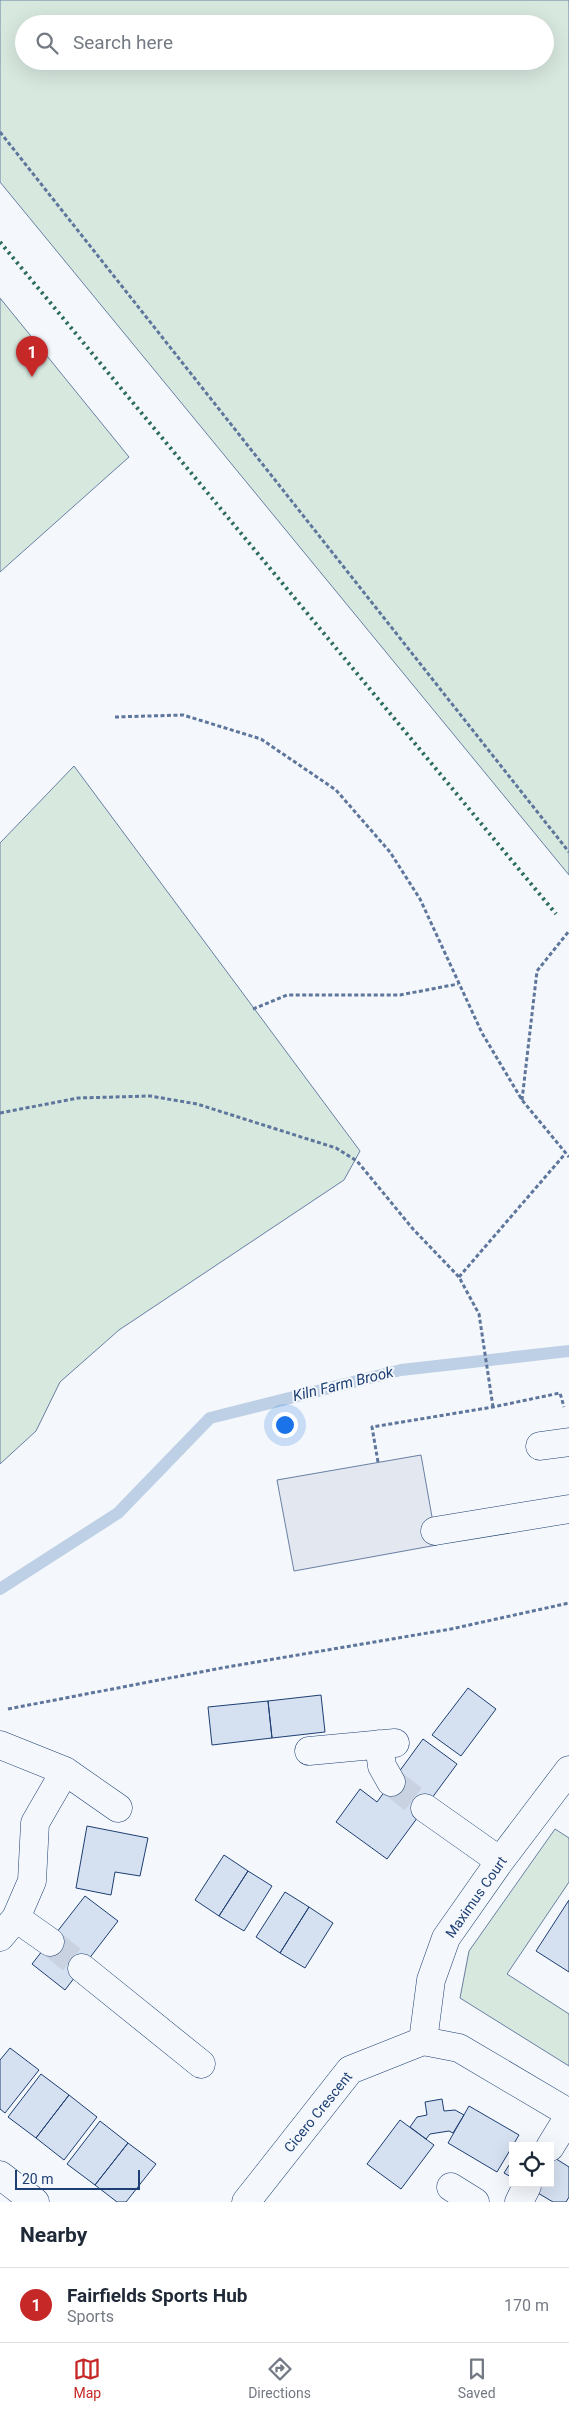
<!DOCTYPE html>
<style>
body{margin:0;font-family:Roboto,sans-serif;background:#f6f6f7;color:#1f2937}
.controls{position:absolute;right:15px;bottom:15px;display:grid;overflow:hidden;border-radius:0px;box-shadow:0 5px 20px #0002}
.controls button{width:45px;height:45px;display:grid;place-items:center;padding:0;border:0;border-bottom:1px solid #e0e1e3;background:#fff;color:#1f2937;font:25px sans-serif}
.scale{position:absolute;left:15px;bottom:12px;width:125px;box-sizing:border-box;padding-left:5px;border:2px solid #1d3f73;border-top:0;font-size:14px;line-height:18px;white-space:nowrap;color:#1d3f73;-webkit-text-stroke:4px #f4f7fb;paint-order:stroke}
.you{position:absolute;left:284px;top:1424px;width:18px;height:18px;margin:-12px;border:4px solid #fff;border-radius:50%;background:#1a73e8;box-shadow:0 0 0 8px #1a73e833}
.badge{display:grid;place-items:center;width:32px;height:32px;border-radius:50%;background:#c62828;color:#fff;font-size:16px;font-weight:700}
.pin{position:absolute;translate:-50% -41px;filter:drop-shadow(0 1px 2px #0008)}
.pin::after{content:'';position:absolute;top:26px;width:18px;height:15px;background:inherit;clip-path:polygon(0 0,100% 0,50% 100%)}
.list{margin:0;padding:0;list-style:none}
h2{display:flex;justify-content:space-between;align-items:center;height:65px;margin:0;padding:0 20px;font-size:21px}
h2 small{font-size:16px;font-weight:400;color:#747a83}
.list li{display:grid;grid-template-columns:32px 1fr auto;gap:15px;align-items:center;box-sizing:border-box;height:75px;padding:0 20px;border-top:1px solid #e0e1e3}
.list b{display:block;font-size:19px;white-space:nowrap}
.list p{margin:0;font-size:16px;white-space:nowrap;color:#747a83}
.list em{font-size:16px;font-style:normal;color:#747a83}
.icon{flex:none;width:28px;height:28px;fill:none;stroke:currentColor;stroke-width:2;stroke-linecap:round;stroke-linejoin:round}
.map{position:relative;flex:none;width:569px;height:2202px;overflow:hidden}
.search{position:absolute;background:#fff;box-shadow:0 5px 20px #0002;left:15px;right:15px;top:15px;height:55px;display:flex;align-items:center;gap:12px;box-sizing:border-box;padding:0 18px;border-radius:28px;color:#747a83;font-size:19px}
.sheet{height:140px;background:#fff}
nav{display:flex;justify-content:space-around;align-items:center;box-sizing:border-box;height:70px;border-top:1px solid #e0e1e3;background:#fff;font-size:14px;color:#747a83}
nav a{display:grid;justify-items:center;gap:2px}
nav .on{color:#c62828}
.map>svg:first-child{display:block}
.green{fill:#d7e8df;stroke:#687fa3;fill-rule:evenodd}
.parking{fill:#e3e8f0;stroke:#687fa3}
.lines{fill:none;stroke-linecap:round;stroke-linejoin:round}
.stream{stroke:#bed0e5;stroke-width:12}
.building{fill:#d5e0f0;stroke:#1d3f73}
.minor-tunnel{stroke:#c9d2e0;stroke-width:28;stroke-dasharray:28 14;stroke-linecap:butt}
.minor-casing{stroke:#1d3f73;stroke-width:29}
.path{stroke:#5e769c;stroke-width:3;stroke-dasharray:4 2.5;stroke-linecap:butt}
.minor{stroke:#f4f7fb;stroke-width:28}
.hedge{stroke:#2c6c60;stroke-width:4;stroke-dasharray:2.5 4;stroke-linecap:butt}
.labels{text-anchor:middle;stroke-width:4;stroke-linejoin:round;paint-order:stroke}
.street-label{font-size:14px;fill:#1d3f73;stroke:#f4f7fb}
.water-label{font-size:15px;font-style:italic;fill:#1d3f73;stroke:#f4f7fb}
</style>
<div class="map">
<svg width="569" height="2202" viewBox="0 0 569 2202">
<rect width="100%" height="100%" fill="#f4f7fb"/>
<path class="green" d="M0,0H569V875L0,182ZM24,24H545V61H24Z
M0,298L129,457L0,572Z
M74,766L360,1151L344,1180L119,1330L60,1382L36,1431L0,1464V843Z
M555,1829L569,1838V1882L507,1974L569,2014V2066L460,1998L469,1951Z"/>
<path class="parking" d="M421,1455L437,1545L294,1571L277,1480Z"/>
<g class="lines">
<path class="stream" d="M0,1589L118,1513L210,1418L401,1370L569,1351"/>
</g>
<path class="building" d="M468,1688L496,1709L461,1756L432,1735Z
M321,1695L325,1732L272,1738L268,1701Z
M268,1701L272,1738L212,1745L208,1707Z
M423,1739L457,1764L387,1859L336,1822L360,1789L377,1802Z
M87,1826L148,1838L140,1876L115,1872L111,1895L76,1888Z
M224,1855L248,1871L219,1916L195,1900Z
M248,1871L272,1886L244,1931L219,1916Z
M285,1892L309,1907L280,1953L256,1937Z
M85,1896L118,1921L65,1990L32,1964Z
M569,1900V1972L536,1951Z
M309,1907L333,1923L305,1968L280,1953Z
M10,2048L39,2070L5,2113L0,2109V2060Z
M41,2074L69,2095L36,2138L8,2117Z
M69,2095L97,2117L64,2160L36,2138Z
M442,2099L444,2111L455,2110L464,2115L453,2133L449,2131L430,2134L426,2139L410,2127L417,2117L427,2115L425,2102Z
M469,2106L519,2135L497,2172L448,2143Z
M400,2120L434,2145L401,2189L367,2164Z
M100,2121L128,2143L95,2185L67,2164Z
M128,2143L156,2164L126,2202H117L95,2185Z
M550,2155L569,2167V2197L566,2202H553L521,2183H550Z
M513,2159V2178L504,2173Z"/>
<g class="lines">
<path class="minor-tunnel" d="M391,1782L425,1808
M50,1942L82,1968"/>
<defs>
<path id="minor" d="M540,1446L569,1442
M435,1531L569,1509
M379,1744L382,1766L391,1782
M0,1745L65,1771L118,1808
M309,1751L395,1743
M425,1808L500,1861
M16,1918L50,1942
M0,1937L16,1918L32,1881L35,1823L65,1771
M82,1968L201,2064
M423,2041L431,1980L446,1938L500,1861L569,1770
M550,2147L569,2116
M0,2175L35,2202
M451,2187L475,2202
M246,2202L350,2070L423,2041L459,2048L569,2113
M519,2202L527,2186"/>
</defs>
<use href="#minor" class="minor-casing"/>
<path class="path" d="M0,132L569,852
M115,717L183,715L261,739L336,790L390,852L420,899L482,1033L522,1100L569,1157
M253,1009L287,995H400L458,984
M522,1100L537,971L569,931
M0,1113L78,1098L150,1096L197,1104L336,1148L357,1161L413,1229L459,1277L479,1314L493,1407
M459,1277L565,1154
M378,1462L372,1427L493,1407L560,1393L564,1407
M8,1709L227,1667L451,1629L569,1603"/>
<use href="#minor" class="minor"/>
<path class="hedge" d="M0,242L556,914"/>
</g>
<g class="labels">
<g class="street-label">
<text transform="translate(476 1897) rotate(-55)" y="5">Maximus Court</text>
<text transform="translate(318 2112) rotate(-51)" y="5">Cicero Crescent</text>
</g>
<g class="water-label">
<text transform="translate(343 1384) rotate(-14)" y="5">Kiln Farm Brook</text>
</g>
</g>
</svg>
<div class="controls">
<button><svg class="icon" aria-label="locate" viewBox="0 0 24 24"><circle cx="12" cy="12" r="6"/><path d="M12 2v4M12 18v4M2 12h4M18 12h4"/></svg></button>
</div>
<div class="scale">20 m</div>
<div class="you"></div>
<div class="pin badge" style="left:32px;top:377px">1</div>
<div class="search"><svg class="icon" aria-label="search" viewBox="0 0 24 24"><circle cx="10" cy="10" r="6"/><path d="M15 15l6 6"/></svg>Search here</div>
</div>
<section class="sheet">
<h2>Nearby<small></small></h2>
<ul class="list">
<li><span class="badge">1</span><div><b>Fairfields Sports Hub</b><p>Sports</p></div><em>170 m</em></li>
</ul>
</section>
<nav>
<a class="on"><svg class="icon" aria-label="map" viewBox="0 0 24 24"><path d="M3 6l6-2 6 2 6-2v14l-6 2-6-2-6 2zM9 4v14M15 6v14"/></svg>Map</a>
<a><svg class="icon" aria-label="directions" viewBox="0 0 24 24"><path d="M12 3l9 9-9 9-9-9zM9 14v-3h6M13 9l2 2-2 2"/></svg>Directions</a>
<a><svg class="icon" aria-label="saved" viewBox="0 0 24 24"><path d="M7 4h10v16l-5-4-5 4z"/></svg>Saved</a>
</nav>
